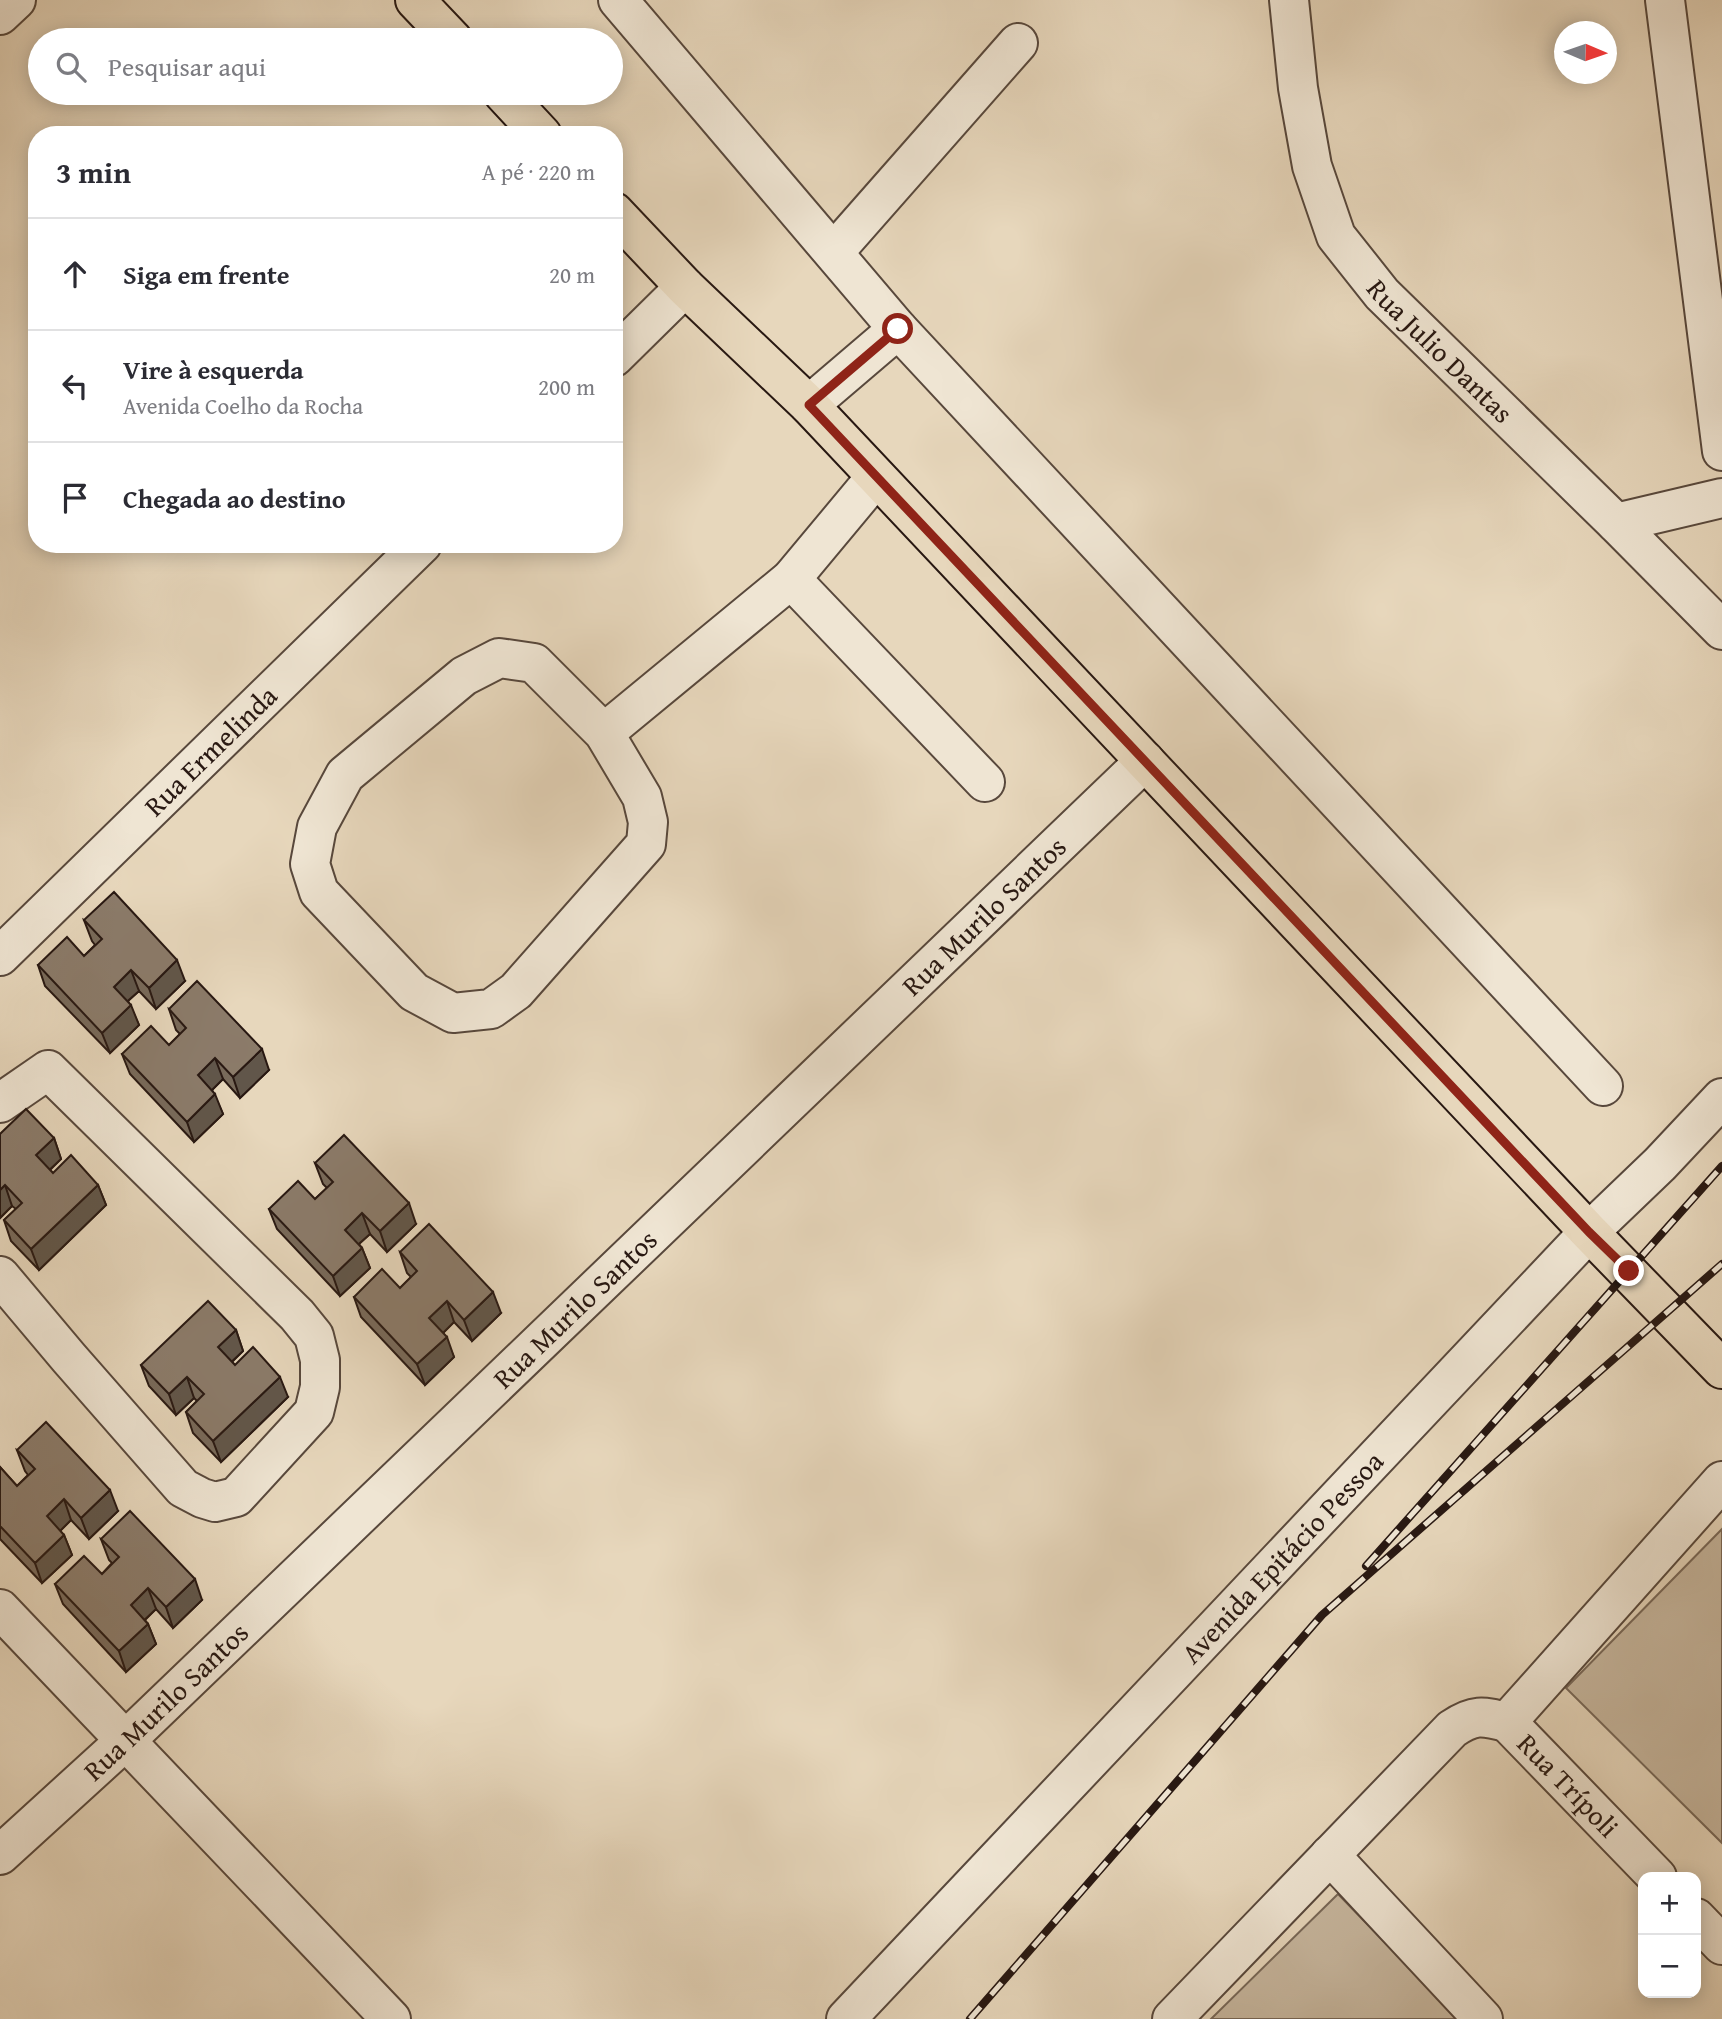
<!DOCTYPE html>
<html lang="pt">
<meta charset="utf-8">
<style>
body{margin:0;font-family:"Gentium Book Plus",serif;background:#f2f2f3;color:#2b2b33}
.controls{position:absolute;right:21px;bottom:21px;display:grid;overflow:hidden;border-radius:14px;box-shadow:0 4px 18px #0003}
.controls button{width:63px;height:63px;display:grid;place-items:center;padding:0;border:0;border-bottom:2px solid #e1e1e2;background:#fff;color:#2b2b33;font:35px sans-serif}
.compass{position:absolute;left:1554px;top:21px;width:63px;height:63px;border-radius:50%;background:#fff;box-shadow:0 4px 18px #0003;rotate:92deg}
.stop{position:absolute;width:21px;height:21px;margin:-16px;border:5px solid #8f2418;border-radius:50%;background:#fff}
.stop.end{background:#8f2418;border-color:#fff;box-shadow:0 2px 7px #0008}
.list{margin:0;padding:0;list-style:none}
h2{display:flex;justify-content:space-between;align-items:center;height:91px;margin:0;padding:0 28px;font-size:30px}
h2 small{font-size:23px;font-weight:400;color:#7c7c81}
.list li{display:grid;grid-template-columns:46px 1fr auto;gap:21px;align-items:center;box-sizing:border-box;height:112px;padding:0 28px;border-top:2px solid #e1e1e2}
.list b{display:block;font-size:26px;white-space:nowrap}
.list p{margin:0;font-size:23px;white-space:nowrap;color:#7c7c81}
.list em{font-size:23px;font-style:normal;color:#7c7c81}
.icon{flex:none;width:38px;height:38px;fill:none;stroke:currentColor;stroke-width:2;stroke-linecap:round;stroke-linejoin:round}
.map{position:relative;flex:none;width:1722px;height:2019px;overflow:hidden}
.search{position:absolute;background:#fff;box-shadow:0 4px 18px #0003;left:28px;top:28px;width:595px;height:77px;display:flex;align-items:center;gap:18px;box-sizing:border-box;padding:0 24px;border-radius:38px;color:#7c7c81;font-size:26px}
.panel{position:absolute;background:#fff;box-shadow:0 4px 18px #0003;left:28px;top:126px;width:595px;height:427px;border-radius:28px}
.map>svg:first-child{display:block}
.green{fill:#c7b79f;stroke:#786858;stroke-width:2}
.lines{fill:none;stroke-linecap:round;stroke-linejoin:round}
.minor-casing{stroke:#58483c;stroke-width:42}
.major-casing{stroke:#281812;stroke-width:42}
.minor{stroke:#efe5d3;stroke-width:38}
.major{stroke:#e7d7bc;stroke-width:38}
.rail-casing{stroke:#281812;stroke-width:8}
.rail{stroke:#efe5d3;stroke-width:5;stroke-dasharray:16;stroke-linecap:butt}
.wall{fill:#786a5b;stroke:#281812;stroke-width:2}
.shaded-wall{fill:#61564a;stroke:#281812;stroke-width:2}
.building{fill:#8b7b6a;stroke:#281812;stroke-width:2}
.route{stroke:#8f2418;stroke-width:9}
.labels{text-anchor:middle;stroke-width:7;stroke-linejoin:round;paint-order:stroke}
.street-label{font-size:28px;fill:#281812;stroke:#efe5d3}
</style>
<div class="map">
<svg width="1722" height="2019" viewBox="0 0 1722 2019">
<rect width="100%" height="100%" fill="#e7d7bc"/>
<filter id="stains"><feTurbulence type="fractalNoise" baseFrequency=".00286" numOctaves="4"/><feColorMatrix values="0 0 0 0 .2 0 0 0 0 .09 0 0 0 0 .02 0 0 0 .5 -.17"/></filter>
<radialGradient id="worn" r=".72"><stop offset=".6" stop-color="#630" stop-opacity="0"/><stop offset="1" stop-color="#630" stop-opacity=".3"/></radialGradient>
<path class="green" d="M1722,1529V1843L1566,1688Z
M1338,1894L1459,2019H1211Z"/>
<g class="lines">
<defs>
<g id="minor">
<path d="M618,0L898,329"/>
<path id="s1" d="M1289,0L1298,88L1312,166L1336,236L1382,294L1616,523L1722,630"/>
<path d="M1665,0L1722,451"/>
<path d="M0,15L16,0"/>
<path d="M834,252L1018,43"/>
<path d="M614,357L685,287"/>
<path d="M809,405L898,329L1603,1086"/>
<path d="M1616,523L1722,498"/>
<path d="M791,579L985,782"/>
<path d="M499,658L534,663L604,733L642,797L648,822L646,844L516,991L491,1009L453,1013L414,992L319,892L310,864L317,827L345,775L464,676Z"/>
<path d="M604,733L791,579L876,477"/>
<path id="s2" d="M0,956L422,544"/>
<path d="M0,1103L48,1070L297,1315L314,1336L320,1360V1387L314,1412L236,1497L215,1502L202,1498L183,1488L69,1358L0,1276"/>
<path d="M0,1609L391,2019"/>
<path d="M1507,1722L1722,1481"/>
<path id="s3" d="M1507,1722L1657,1877"/>
<path id="s4" d="M0,1855L125,1741L1145,761"/>
<path d="M1330,1855L1483,2019"/>
<path d="M1696,1918L1722,1945"/>
<path id="s5" d="M846,2019L1589,1232L1660,1164L1722,1098"/>
<path d="M1172,2019L1452,1729C1474,1714 1482,1716 1507,1722"/>
</g>
<path id="major" d="M415,0L453,40
M503,93L542,135
M614,212L685,287L809,405L1589,1232L1722,1369"/>
</defs>
<use href="#minor" class="minor-casing"/>
<use href="#major" class="major-casing"/>
<use href="#minor" class="minor"/>
<use href="#major" class="major"/>
<defs>
<path id="rail" d="M1366,1566L1722,1166
M970,2019L1322,1615L1722,1264"/>
</defs>
<use href="#rail" class="rail-casing"/>
<use href="#rail" class="rail"/>
</g>
<path class="wall" d="M84,920L185,981L156,1009L139,991L128,1001L139,1025L110,1053L45,986L38,965L84,956L95,945L92,941Z
M169,1009L269,1070L240,1098L223,1079L212,1090L223,1114L194,1142L130,1074L122,1054L169,1045L180,1034L176,1030Z
M0,1134L54,1138L61,1159L50,1170L53,1173L98,1185L106,1205L39,1270L11,1241L4,1220L16,1209L12,1206L0,1218Z
M315,1163L416,1224L387,1252L370,1234L359,1244L362,1248L370,1268L340,1296L277,1229L269,1209L315,1199L327,1188L323,1184Z
M400,1252L501,1313L472,1341L454,1322L443,1333L454,1357L425,1385L361,1317L354,1297L400,1288L411,1277L407,1273Z
M236,1330L243,1351L232,1362L235,1365L288,1397L221,1462L193,1433L186,1412L197,1401L194,1398L176,1415L149,1386L141,1365Z
M17,1450L118,1511L89,1539L71,1520L60,1531L64,1535L72,1555L42,1583L0,1539V1467L17,1486L28,1475L25,1471Z
M101,1539L202,1600L173,1628L156,1609L145,1620L148,1624L156,1644L126,1672L63,1604L55,1584L102,1574L112,1563L109,1560Z"/>
<path class="shaded-wall" d="M177,960L185,981L156,1009L149,988Z
M131,970L139,991L121,1007L114,987Z
M131,1005L139,1025L110,1053L102,1033Z
M262,1049L269,1070L240,1098L233,1077Z
M215,1058L223,1079L206,1096L198,1075Z
M215,1094L223,1114L194,1142L187,1122Z
M54,1138L61,1159L43,1176L36,1155Z
M5,1185L12,1206L0,1218V1190Z
M98,1185L106,1205L39,1270L31,1249Z
M409,1203L416,1224L387,1252L380,1231Z
M362,1213L370,1234L352,1250L345,1230Z
M362,1248L370,1268L340,1296L333,1276Z
M493,1292L501,1313L472,1341L464,1320Z
M447,1301L454,1322L437,1339L429,1318Z
M236,1330L243,1351L225,1368L218,1347Z
M447,1337L454,1357L425,1385L417,1364Z
M187,1377L194,1398L176,1415L169,1394Z
M280,1377L288,1397L221,1462L213,1441Z
M110,1490L118,1511L89,1539L81,1518Z
M64,1499L71,1520L54,1537L47,1516Z
M64,1535L72,1555L42,1583L35,1563Z
M195,1579L202,1600L173,1628L166,1607Z
M148,1588L156,1609L138,1626L131,1605Z
M148,1624L156,1644L126,1672L119,1651Z"/>
<path class="building" d="M114,892L177,960L149,988L131,970L114,987L131,1005L102,1033L38,965L67,937L84,956L102,939L84,920Z
M197,981L262,1049L233,1077L215,1058L198,1075L215,1094L187,1122L122,1054L151,1026L169,1045L186,1028L169,1009Z
M26,1109L54,1138L36,1155L53,1173L71,1155L98,1185L31,1249L4,1220L22,1203L5,1185L0,1190V1134Z
M344,1135L409,1203L380,1231L362,1213L345,1230L362,1248L333,1276L269,1209L298,1181L315,1199L333,1182L315,1163Z
M429,1224L493,1292L464,1320L447,1301L429,1318L447,1337L417,1364L354,1297L382,1269L400,1288L417,1271L400,1252Z
M208,1301L236,1330L218,1347L235,1365L253,1347L280,1377L213,1441L186,1412L204,1394L187,1377L169,1394L141,1365Z
M46,1422L110,1490L81,1518L64,1499L47,1516L64,1535L35,1563L0,1526V1467L17,1486L35,1469L17,1450Z
M130,1511L195,1579L166,1607L148,1588L131,1605L148,1624L119,1651L55,1584L84,1556L102,1574L119,1557L101,1539Z"/>
<g class="lines">
<path class="route" d="M898,329L809,405L1589,1232L1629,1271"/>
</g>
<g class="labels">
<g class="street-label">
<text dy="10" stroke="none"><textPath href="#s1" startOffset="397">Rua Julio Dantas</textPath></text>
<text dy="10" stroke="none"><textPath href="#s2" startOffset="294">Rua Ermelinda</textPath></text>
<text dy="10" stroke="none"><textPath href="#s4" startOffset="1360">Rua Murilo Santos</textPath></text>
<text dy="10" stroke="none"><textPath href="#s4" startOffset="793">Rua Murilo Santos</textPath></text>
<text dy="10" stroke="none"><textPath href="#s5" startOffset="635">Avenida Epitácio Pessoa</textPath></text>
<text dy="10" stroke="none"><textPath href="#s4" startOffset="226">Rua Murilo Santos</textPath></text>
<text dy="10" stroke="none"><textPath href="#s3" startOffset="88">Rua Trípoli</textPath></text>
</g>
</g>
<rect width="100%" height="100%" filter="url(#stains)"/>
<rect width="100%" height="100%" fill="url(#worn)"/>
</svg>
<div class="controls">
<button>+</button>
<button>−</button>
</div>
<svg class="compass" viewBox="-18 -18 36 36"><path d="M0-13l5 13h-10z" fill="#e53935"/><path d="M0 13l5-13h-10z" fill="#7c7c81"/></svg>
<div class="stop" style="left:898px;top:329px"></div>
<div class="stop end" style="left:1629px;top:1271px"></div>
<div class="search"><svg class="icon" aria-label="search" viewBox="0 0 24 24"><circle cx="10" cy="10" r="6"/><path d="M15 15l6 6"/></svg>Pesquisar aqui</div>
<section class="panel">
<h2>3 min<small>A pé · 220 m</small></h2>
<ul class="list">
<li><svg class="icon" aria-label="ahead" viewBox="0 0 24 24"><path d="M12 20V5M6 11l6-6 6 6"/></svg><div><b>Siga em frente</b></div><em>20 m</em></li>
<li><svg class="icon" aria-label="left" viewBox="0 0 24 24"><path d="M17 20v-9H6M10 6l-5 5 5 5"/></svg><div><b>Vire à esquerda</b><p>Avenida Coelho da Rocha</p></div><em>200 m</em></li>
<li><svg class="icon" aria-label="arrive" viewBox="0 0 24 24"><path d="M6 21V4h12l-3 4 3 4H6"/></svg><div><b>Chegada ao destino</b></div></li>
</ul>
</section>
</div>
